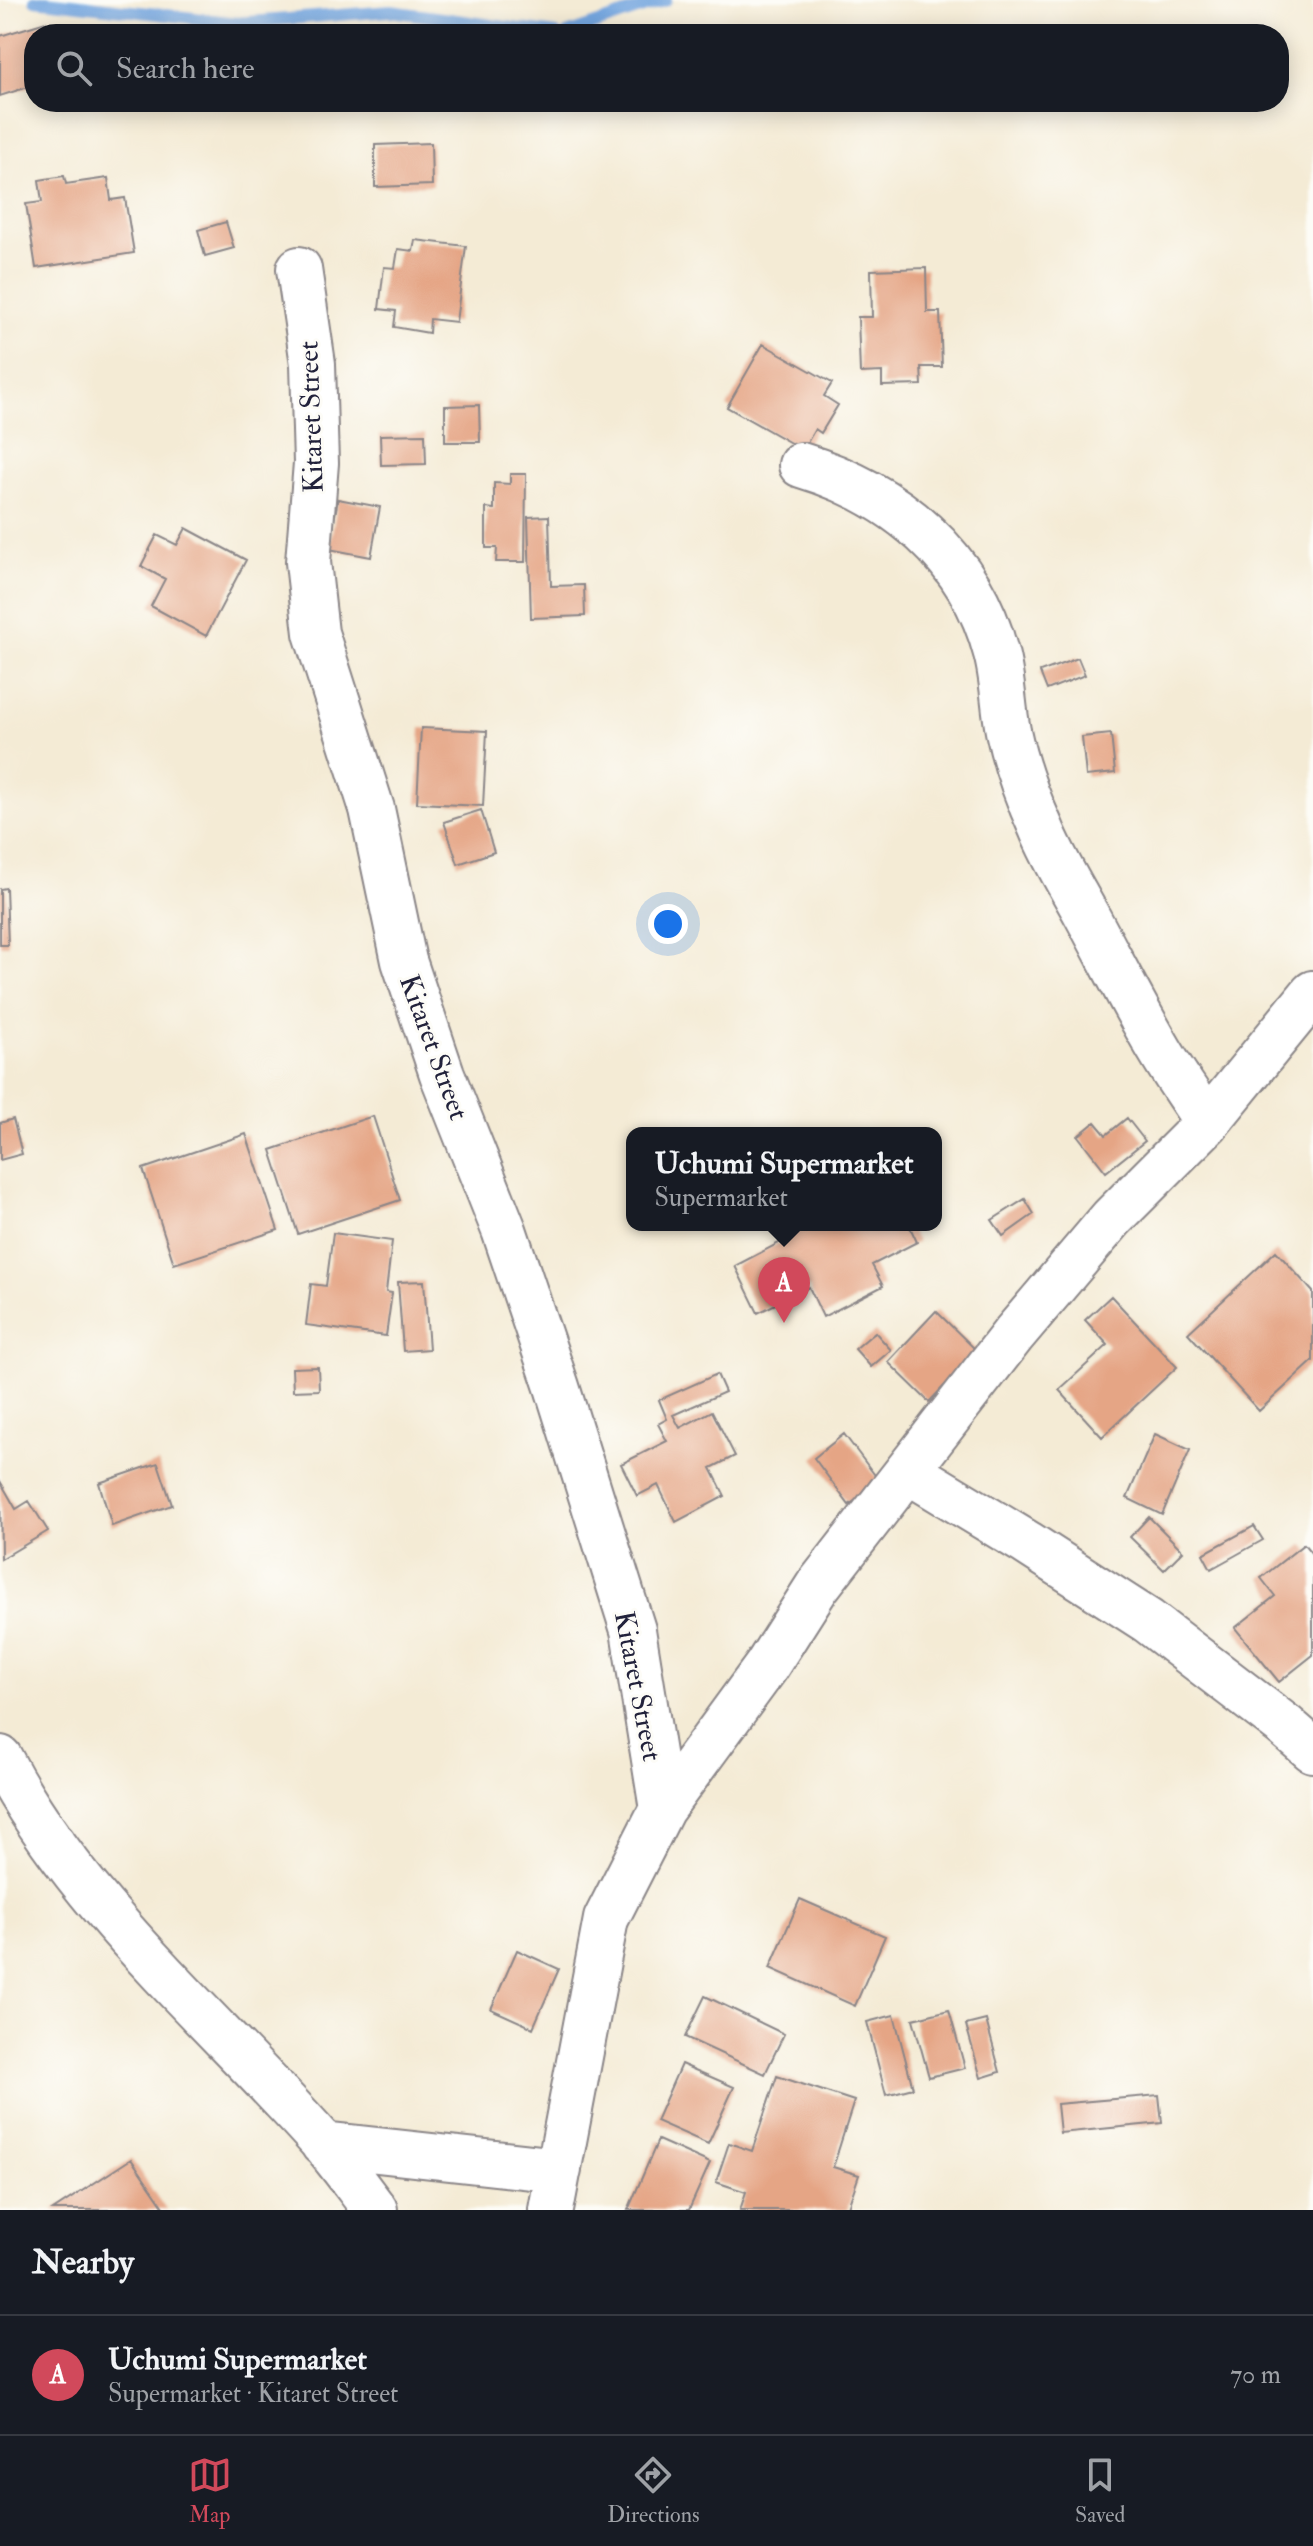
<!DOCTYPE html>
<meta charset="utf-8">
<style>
body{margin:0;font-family:"IM FELL Double Pica",serif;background:#20242c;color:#f1f3f6}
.you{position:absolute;left:668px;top:924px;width:28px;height:28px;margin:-20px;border:6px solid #fff;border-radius:50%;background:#1a73e8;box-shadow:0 0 0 12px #1a73e833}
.badge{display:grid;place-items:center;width:52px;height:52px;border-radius:50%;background:#d1495b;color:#fff;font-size:26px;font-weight:700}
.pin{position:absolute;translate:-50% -66px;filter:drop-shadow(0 2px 4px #0008)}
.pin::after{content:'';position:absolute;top:42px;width:28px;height:24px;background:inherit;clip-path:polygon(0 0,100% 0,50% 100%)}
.popup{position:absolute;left:626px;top:1127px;width:316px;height:104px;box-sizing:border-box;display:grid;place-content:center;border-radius:16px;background:#171b24;filter:drop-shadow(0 2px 6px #0005);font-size:26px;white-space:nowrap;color:#9ea1a6}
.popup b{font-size:30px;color:#f1f3f6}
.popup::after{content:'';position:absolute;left:50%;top:100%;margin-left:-16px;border:16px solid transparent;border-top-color:#171b24}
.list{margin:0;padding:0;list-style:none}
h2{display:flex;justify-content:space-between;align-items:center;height:104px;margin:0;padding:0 32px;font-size:34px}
h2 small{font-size:26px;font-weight:400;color:#9ea1a6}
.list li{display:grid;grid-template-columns:52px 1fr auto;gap:24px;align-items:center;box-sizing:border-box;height:120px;padding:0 32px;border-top:2px solid #363941}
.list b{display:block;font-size:30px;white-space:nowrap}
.list p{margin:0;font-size:26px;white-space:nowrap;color:#9ea1a6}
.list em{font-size:26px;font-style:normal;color:#9ea1a6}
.icon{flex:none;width:44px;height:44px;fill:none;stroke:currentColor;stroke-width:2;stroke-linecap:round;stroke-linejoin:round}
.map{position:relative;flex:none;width:1313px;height:2210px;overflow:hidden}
.search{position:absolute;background:#171b24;box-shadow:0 4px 20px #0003;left:24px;right:24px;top:24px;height:88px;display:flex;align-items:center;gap:20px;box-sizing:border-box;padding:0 28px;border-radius:32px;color:#9ea1a6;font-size:30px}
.sheet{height:224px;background:#171b24}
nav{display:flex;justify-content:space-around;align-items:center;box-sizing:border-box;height:112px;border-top:2px solid #363941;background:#171b24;font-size:22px;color:#9ea1a6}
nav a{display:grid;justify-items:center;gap:4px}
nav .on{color:#d1495b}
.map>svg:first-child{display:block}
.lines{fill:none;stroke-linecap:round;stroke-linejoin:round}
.stream{stroke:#73a5de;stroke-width:12}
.building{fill:#e5a585}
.minor-casing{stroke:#8b8688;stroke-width:48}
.minor{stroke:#fff;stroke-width:44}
.labels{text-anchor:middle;stroke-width:6;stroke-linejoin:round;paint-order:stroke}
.street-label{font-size:28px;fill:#22223b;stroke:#fdfcf7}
</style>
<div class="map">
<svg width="1313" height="2210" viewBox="0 0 1313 2210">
<rect width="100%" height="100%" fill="#fdfcf7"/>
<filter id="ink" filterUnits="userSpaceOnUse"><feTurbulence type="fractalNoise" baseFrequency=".0125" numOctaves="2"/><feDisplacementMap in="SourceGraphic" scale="16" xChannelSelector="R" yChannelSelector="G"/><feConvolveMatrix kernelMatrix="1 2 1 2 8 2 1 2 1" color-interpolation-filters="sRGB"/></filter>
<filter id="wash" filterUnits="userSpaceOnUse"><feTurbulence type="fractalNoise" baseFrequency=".006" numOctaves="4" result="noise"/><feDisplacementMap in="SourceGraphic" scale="32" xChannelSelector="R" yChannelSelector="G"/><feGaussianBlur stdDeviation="1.8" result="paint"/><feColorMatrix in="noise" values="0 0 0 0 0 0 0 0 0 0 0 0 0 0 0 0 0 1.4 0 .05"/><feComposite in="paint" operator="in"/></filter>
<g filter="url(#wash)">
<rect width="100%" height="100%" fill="#f4ebd5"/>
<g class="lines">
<path class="stream" d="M35,0L237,23L391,11L556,34
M567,34L666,0"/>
</g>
<g id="blocks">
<path class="building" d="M46,22L50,34H34V85L0,96V36Z
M431,143L432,185L375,187V145Z
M64,176L66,184L108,178L111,200L125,198L134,253L36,268L26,204L42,202L39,180Z
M226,222L234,248L205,256L198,230Z
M415,240L466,246L456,322L430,319L429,333L394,327L396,311L379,309L384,267L395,268L398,249L413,251Z
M926,268L927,312H940L942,367H921L922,385L882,386V372L860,373L858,317H872L871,270Z
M763,344L832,383L824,396L838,405L821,433L815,429L803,450L727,407Z
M479,405L480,442H445V406Z
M425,434L426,464L381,465L380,435Z
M510,474H526L525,562H496L497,548H486V508L494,509V483L510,484Z
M338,499L380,507L371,557L329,549Z
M549,516L551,586L584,585L585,616L531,618L528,517Z
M186,528L246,560L206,636L151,606L165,579L141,566L157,535L177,545Z
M1078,658L1085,675L1047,690L1040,672Z
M421,728L487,731L483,806L417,803Z
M1111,734L1115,773L1086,776L1082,737Z
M481,810L494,852L458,864L444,822Z
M6,888L8,945H0V889Z
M373,1116L400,1200L298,1234L271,1150Z
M1127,1118L1145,1141L1106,1172L1078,1136L1095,1122L1106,1135Z
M13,1119L22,1154L0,1160V1123Z
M246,1134L278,1230L174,1264L143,1169Z
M1025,1199L1034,1214L1003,1236L992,1220Z
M780,1225H909L917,1242L872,1265L883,1286L823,1317L809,1287L758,1313L735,1266L781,1242Z
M333,1233L392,1241L386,1292L392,1293L386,1336L306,1325L311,1284L326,1286Z
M1276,1251L1313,1292V1361L1259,1411L1188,1333Z
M424,1281L429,1349L403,1351L398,1282Z
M1111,1296L1177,1367L1102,1437L1059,1390L1108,1345L1085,1320Z
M936,1311L977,1351L929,1402L888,1362Z
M875,1332L891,1350L871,1367L855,1349Z
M318,1367L319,1390L293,1391L292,1368Z
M717,1374L725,1392L673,1415L680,1428L712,1411L735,1456L711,1468L725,1496L676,1522L658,1485L637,1496L621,1464L667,1441L658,1424L667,1419L659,1400Z
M844,1434L880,1482L849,1505L814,1458Z
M1155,1434L1190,1450L1162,1515L1127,1498Z
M158,1463L172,1505L112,1526L99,1483Z
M0,1481L16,1509L29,1501L48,1531L1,1559Z
M1149,1517L1183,1551L1164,1570L1130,1537Z
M1254,1526L1263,1540L1211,1569L1203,1554Z
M1304,1544L1313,1555V1655L1279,1682L1235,1628L1275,1596L1261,1578Z
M800,1899L885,1936L855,2006L770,1968Z
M517,1950L559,1969L533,2028L491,2009Z
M705,1996L784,2034L765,2074L685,2037Z
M949,2010L965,2068L929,2077L913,2019Z
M894,2015L913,2088L886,2095L867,2022Z
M986,2020L1000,2072L981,2078L966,2025Z
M681,2064L734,2087L708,2144L656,2121Z
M777,2076L854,2101L833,2167L859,2175L847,2210H740L746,2192L716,2182L729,2143L752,2151Z
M1159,2095L1162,2123L1060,2133L1057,2104Z
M658,2140L710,2163L689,2210H628Z
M131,2159L166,2210H53Z"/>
</g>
</g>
<g filter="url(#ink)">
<use href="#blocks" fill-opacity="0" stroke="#8b8688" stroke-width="2"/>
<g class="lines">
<defs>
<path id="minor" d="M299,269L313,364L316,463L308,562L316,633L372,809L404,961L442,1074L504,1230L557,1387L633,1630L662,1809
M801,465C895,493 971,556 996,653C1003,678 1003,706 1008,731C1015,764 1027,797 1041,828C1053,858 1071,886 1086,914C1111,960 1134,1007 1161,1052C1175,1076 1192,1099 1207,1123
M908,1471L1027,1543L1148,1621L1284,1725L1313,1750
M0,1758C77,1906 214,2020 323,2143C341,2164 358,2188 375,2210
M323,2144L559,2170
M551,2210L606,1919L662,1809L766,1667L817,1587L1013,1335L1112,1218L1207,1123L1313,993"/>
</defs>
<use href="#minor" class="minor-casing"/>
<use href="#minor" class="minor"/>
</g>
</g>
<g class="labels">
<g class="street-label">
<text transform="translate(310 417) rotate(-92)" y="10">Kitaret Street</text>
<text transform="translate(435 1047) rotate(70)" y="10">Kitaret Street</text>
<text transform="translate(639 1686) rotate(79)" y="10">Kitaret Street</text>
</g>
</g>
</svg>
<div class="you"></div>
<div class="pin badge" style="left:784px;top:1323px">A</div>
<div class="popup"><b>Uchumi Supermarket</b>Supermarket</div>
<div class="search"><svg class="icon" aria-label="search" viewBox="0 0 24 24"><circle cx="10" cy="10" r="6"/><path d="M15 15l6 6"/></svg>Search here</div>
</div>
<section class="sheet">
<h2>Nearby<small></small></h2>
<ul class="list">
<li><span class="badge">A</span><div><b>Uchumi Supermarket</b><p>Supermarket · Kitaret Street</p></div><em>70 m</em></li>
</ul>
</section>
<nav>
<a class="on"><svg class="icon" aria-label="map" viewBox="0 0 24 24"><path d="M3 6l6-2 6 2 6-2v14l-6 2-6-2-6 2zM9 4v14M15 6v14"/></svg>Map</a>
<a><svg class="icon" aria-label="directions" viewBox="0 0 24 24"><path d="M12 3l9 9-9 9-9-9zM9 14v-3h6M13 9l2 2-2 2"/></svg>Directions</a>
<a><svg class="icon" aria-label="saved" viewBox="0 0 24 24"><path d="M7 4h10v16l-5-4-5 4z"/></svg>Saved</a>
</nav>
